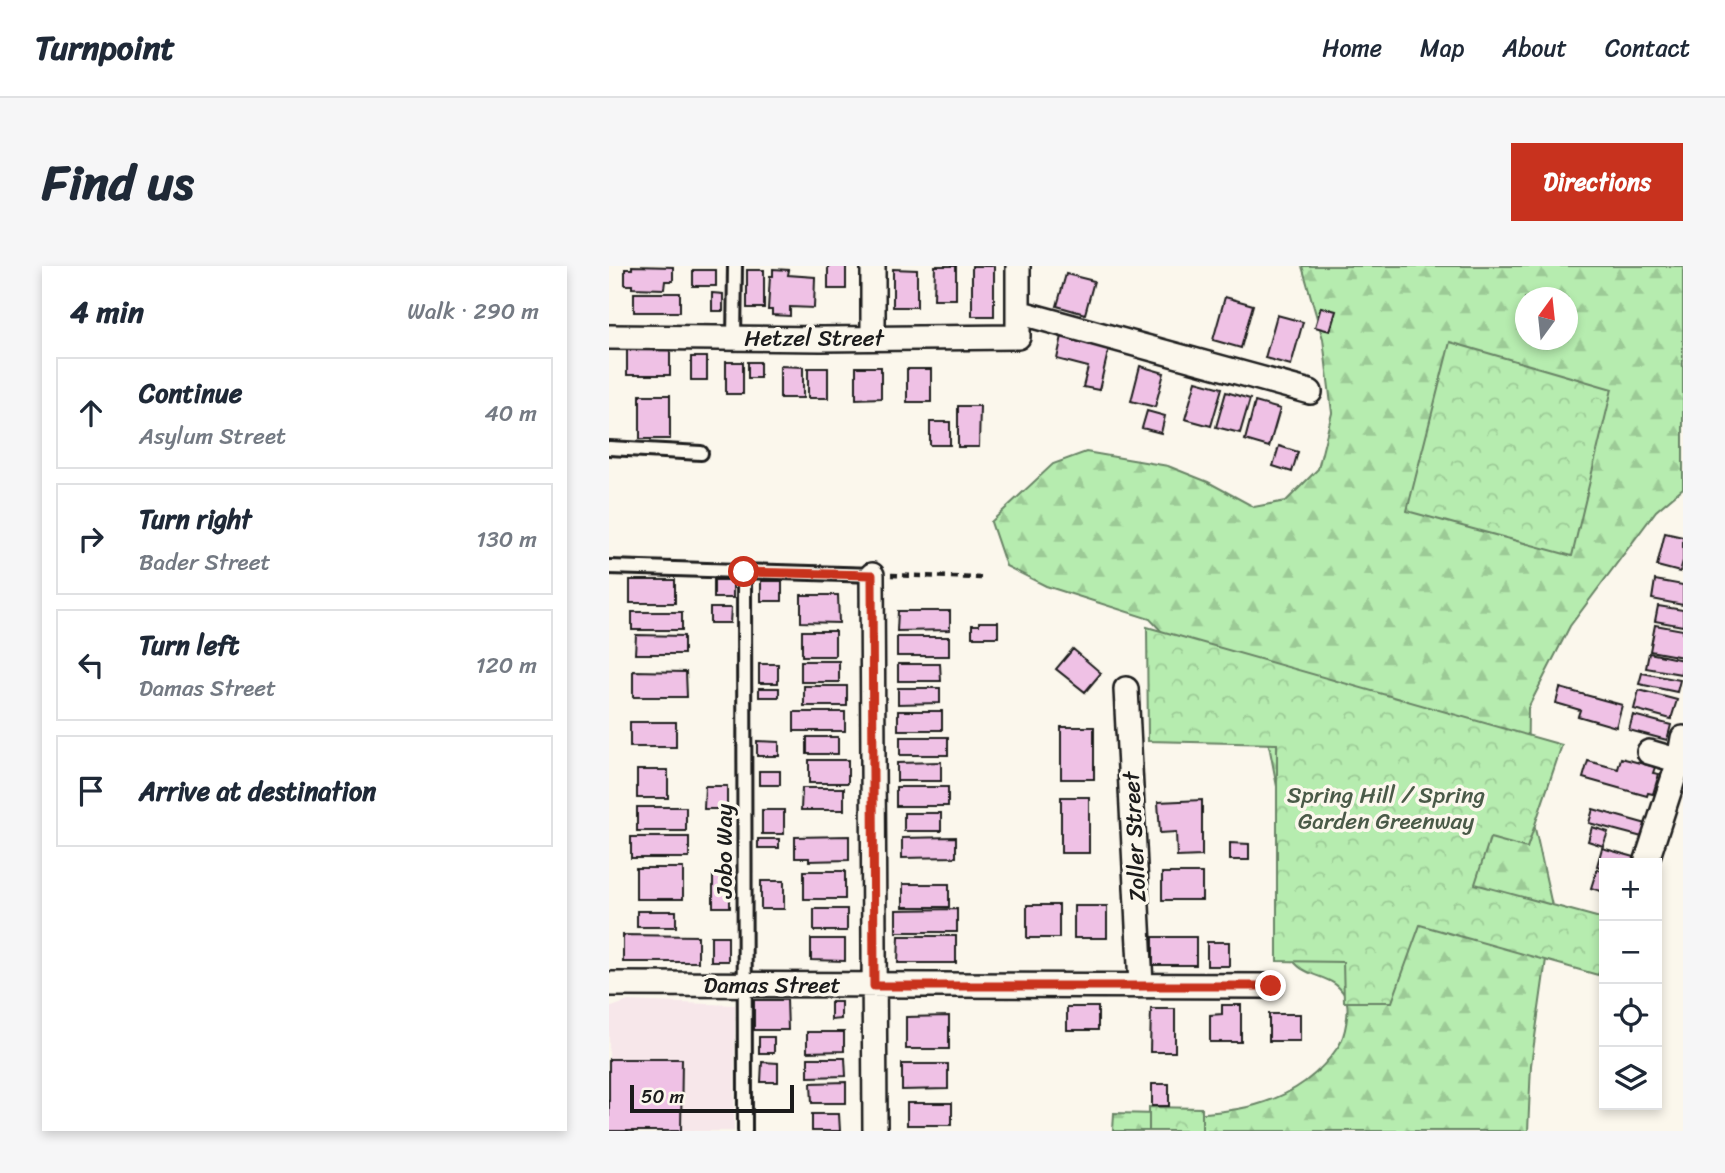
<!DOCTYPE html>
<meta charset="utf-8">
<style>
body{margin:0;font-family:Sriracha,sans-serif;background:#f6f6f7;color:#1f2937}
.controls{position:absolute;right:21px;bottom:21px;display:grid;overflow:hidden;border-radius:0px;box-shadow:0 4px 10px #0003}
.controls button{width:63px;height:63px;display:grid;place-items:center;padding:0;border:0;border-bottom:2px solid #e0e1e3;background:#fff;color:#1f2937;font:35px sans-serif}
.compass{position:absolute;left:906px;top:21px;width:63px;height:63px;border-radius:50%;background:#fff;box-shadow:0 4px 10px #0003;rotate:15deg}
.scale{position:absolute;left:21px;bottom:18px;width:164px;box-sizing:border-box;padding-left:7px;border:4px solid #1c1c1c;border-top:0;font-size:19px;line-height:24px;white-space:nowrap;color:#1c1c1c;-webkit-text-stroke:5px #fbf7ec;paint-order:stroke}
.stop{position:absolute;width:21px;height:21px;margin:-16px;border:5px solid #c8321e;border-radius:50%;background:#fff}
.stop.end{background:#c8321e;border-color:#fff;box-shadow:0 2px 7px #0008}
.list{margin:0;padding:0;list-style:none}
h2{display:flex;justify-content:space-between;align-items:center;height:91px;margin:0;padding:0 28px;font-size:30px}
h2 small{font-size:23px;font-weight:400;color:#747a83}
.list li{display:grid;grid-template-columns:46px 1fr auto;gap:21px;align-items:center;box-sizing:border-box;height:112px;margin:0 14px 14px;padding:0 14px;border:2px solid #e0e1e3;border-radius:0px}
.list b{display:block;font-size:26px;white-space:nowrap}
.list p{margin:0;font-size:23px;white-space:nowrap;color:#747a83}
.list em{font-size:23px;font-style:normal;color:#747a83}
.icon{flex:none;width:38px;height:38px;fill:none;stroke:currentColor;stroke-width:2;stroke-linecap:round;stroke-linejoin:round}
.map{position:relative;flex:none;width:1074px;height:865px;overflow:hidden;border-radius:0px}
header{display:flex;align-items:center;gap:42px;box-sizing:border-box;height:98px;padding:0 35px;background:#fff;border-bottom:2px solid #e0e1e3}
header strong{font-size:33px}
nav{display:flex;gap:38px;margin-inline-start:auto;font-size:24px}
.intro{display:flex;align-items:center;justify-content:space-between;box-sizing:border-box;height:168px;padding:0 42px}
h1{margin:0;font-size:49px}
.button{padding:18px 32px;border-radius:0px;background:#c8321e;color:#fff;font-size:24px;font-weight:700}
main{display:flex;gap:42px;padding:0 42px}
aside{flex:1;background:#fff;border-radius:0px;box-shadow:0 4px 10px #0003}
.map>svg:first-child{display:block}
.built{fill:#f7e7ea}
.forest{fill:url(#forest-firs);stroke:#698466;stroke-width:2;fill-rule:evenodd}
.park{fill:url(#park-crowns);stroke:#698466;stroke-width:2}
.building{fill:#efc1e5;stroke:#1c1c1c;stroke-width:2}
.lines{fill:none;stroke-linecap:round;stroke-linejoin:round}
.service-casing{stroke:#1c1c1c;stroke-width:18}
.minor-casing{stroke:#1c1c1c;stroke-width:28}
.path{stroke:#1c1c1c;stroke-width:4.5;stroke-dasharray:7 5;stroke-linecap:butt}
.service{stroke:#fbf7ec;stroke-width:12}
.minor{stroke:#fbf7ec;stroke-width:23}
.route{stroke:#c8321e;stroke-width:9}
.labels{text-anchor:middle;stroke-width:7;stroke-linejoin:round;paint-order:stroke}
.street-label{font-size:23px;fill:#1c1c1c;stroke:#fbf7ec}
.park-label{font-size:23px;fill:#4a5a48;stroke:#fbf7ec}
</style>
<header>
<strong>Turnpoint</strong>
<nav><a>Home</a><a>Map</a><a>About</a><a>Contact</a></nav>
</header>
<div class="intro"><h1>Find us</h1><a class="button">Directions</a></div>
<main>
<aside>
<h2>4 min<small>Walk · 290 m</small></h2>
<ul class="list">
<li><svg class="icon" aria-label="ahead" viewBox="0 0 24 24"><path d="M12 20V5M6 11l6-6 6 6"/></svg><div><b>Continue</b><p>Asylum Street</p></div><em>40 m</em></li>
<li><svg class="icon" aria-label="right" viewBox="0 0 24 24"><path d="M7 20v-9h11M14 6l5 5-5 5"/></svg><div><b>Turn right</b><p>Bader Street</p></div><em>130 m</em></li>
<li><svg class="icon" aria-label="left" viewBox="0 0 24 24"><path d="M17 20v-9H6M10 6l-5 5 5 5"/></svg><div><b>Turn left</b><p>Damas Street</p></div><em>120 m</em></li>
<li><svg class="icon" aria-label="arrive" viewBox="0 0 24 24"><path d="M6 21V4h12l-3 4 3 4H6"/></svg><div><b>Arrive at destination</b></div></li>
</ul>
</aside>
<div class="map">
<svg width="1074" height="865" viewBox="0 0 1074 865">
<defs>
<pattern id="forest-firs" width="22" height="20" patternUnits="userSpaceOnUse" patternTransform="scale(1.75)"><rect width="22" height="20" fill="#b6ecaf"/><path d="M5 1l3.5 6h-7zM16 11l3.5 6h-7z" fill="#9cca96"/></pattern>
<pattern id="park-crowns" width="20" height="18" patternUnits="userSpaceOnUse" patternTransform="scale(1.75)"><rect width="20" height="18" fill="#b6ecaf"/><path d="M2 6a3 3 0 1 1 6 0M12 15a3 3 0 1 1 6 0" fill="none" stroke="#9cca96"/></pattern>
</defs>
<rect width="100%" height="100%" fill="#fbf7ec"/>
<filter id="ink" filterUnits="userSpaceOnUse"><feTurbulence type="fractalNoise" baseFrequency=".0143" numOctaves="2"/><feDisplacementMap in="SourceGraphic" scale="14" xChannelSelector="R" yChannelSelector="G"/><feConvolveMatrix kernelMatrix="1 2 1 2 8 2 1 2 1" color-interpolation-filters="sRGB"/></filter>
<g filter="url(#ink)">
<path class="built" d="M19,735L126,739L125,865H0V742Z"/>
<path class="forest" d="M693,0H1074V222L1047,245L961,360L919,442L918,526L944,644L922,799L919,865H504L505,847C586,848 677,858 729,781C736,771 742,742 736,730C726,711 709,713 693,703C686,698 680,690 673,684L675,557L660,479L541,353L437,320L397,300L382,256L444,198L477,186L559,200L599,216L645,241L677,235L709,203L723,147L714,73ZM916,32H958V74H916Z"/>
<path class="park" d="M841,76L1003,123L963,290L798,245Z
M538,361L953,479L918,582L881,572L866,618L995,653V694L989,709L811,659L783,736H735L734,696L668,695V478L539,475Z
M540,841L593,842V865H540Z"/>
<path class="building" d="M23,0L64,1V15H56L55,23L23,22V19H16V3H23Z
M219,0H237V23H219Z
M326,0H347V33H325Z
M363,0H385V50H363Z
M164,3L180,4L179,9L206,11L205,42L181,41V50L163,49V44H159L161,10H164Z
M284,3L308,4V41H284Z
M84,4H107V20H84Z
M138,4H155V42H138Z
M457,8L485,15L476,48L448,40Z
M25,27H71V46H25Z
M103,27L114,28V45H103Z
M616,31L644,39L632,82L604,74Z
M712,41L727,45L721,65L706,61Z
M668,49L694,56L682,99L656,92Z
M453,70L500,82L490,124L474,121L479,101L448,93Z
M18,83H61V109H18Z
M82,91H98V114H82Z
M117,96H134V128H117Z
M139,96H151V112H139Z
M171,100L194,101V132H171Z
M531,100L555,107L546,141L522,135Z
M247,101H272V132L247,133Z
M199,102H219V132H199Z
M298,103H322V136H298Z
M587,115L613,122L602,160L576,153Z
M617,126L641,133L631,167L607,161Z
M31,129H61V173H31Z
M646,136L671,143L660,181L636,174Z
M349,140H371L370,181H349Z
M538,145L556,150L552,167L533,162Z
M321,156H341V179H321Z
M670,180L689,186L683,206L664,200Z
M1056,267L1074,271V295L1071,306L1048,300Z
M21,314H66V337H21Z
M105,314H124V332H105Z
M1046,314L1074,319V339L1043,333Z
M152,315H173V335H152Z
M192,329H229L230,357L192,356Z
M1049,340L1074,344V360L1046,355Z
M101,342H122L121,357H101Z
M289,345H341V364L288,365Z
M23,346H73V364H23Z
M370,356H389V371H363V359H370Z
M1046,359L1074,364V391L1041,385Z
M193,365H226V390H193Z
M27,369L75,370V388H26Z
M288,371H340V390H288Z
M464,383L492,407L476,426L447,403Z
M1040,387L1074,394L1072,408L1037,402Z
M192,395H230V416H192Z
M150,398H169V417H150Z
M289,398H331L332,415H289Z
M24,405L77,406L78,431H24Z
M1033,407L1071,414L1068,426L1030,418Z
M195,420H238V440H195Z
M150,422H170V431H150Z
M289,422H331V437L289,438Z
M951,422L1013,439L1007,461L969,450L971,444L947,437Z
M1030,424L1068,434L1062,453L1025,443Z
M289,445H333V464H289Z
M185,446H236V465H185Z
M1024,449L1062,459L1058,474L1020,464Z
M21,456H67V481H21Z
M452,461H485V513H452Z
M198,471H229V488H198Z
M291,471H339V489H291Z
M148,475L170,476V490H148Z
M1012,492L1046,501L1044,507L1050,508L1044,528L1039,527L1038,530L974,512L979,495L1009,503Z
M200,494H239V517H200Z
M332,496V515H288V497Z
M28,504H59V532H28Z
M150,505H171V519H150Z
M96,520H118V543H95Z
M287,521H339V540H287Z
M193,522H235V544H192Z
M452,531H480V587H452Z
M593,534V590L568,591L567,566L551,567L549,536Z
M28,541H77V565H28Z
M984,543L1041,559L1037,572L980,557Z
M153,544H175V568H153Z
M295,547H332V565H295Z
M983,561L999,566L994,580L979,575Z
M240,570V594L200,595V592H186V571Z
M22,571H80V592H22Z
M347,571V591L293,592V572Z
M149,573H170V582H149Z
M621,577L640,578V594H621Z
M993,582L1029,592L1028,597H995V602L988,600Z
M27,602H74V633H27Z
M988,603L995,606V626L982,622Z
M195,605H236V633H195Z
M553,607H593V634H553Z
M104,610H121V641H104Z
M152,615H175V643H152Z
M294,618H340V641H294Z
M418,639H450V672H418Z
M465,640H498V672H465Z
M205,643H238V665H205Z
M348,643V666H287V644Z
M28,645H67V661H28Z
M14,669L89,670V696H14Z
M102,670H119V695H102Z
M290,670H347V697H289Z
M544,671H587V699H544Z
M202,673H236V695L202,694Z
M598,676H620V700H598Z
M145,734H178L179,764H145Z
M222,736H232V753L222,754Z
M613,739H632V776H601V749L613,748Z
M458,741H489V764H458Z
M542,743H566V786H541Z
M660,748H691V775H660Z
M340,750V783H297V751Z
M198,766H235V785L198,786Z
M150,771H165V787H150Z
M199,792H236L237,810L199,811Z
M0,793H73L72,865H0Z
M153,796L169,797V816H152Z
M293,798H339V823L293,824Z
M237,816V837H203L202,817Z
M543,818H560V840H543Z
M298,837H343V859H298Z
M203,848H230L231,865H203Z"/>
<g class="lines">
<defs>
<path id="service" d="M125,73L126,0
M0,182L92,187
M0,301L266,309
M135,306L136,865"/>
<path id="minor" d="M409,46L701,126
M0,71L212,73L409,71V0
M264,72V0
M263,309L266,865
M517,423L532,719
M1040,486L1074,496
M1037,597L1070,495L1074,472
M0,718L662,720"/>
</defs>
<use href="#service" class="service-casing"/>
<use href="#minor" class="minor-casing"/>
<path class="path" d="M282,309L372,312"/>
<use href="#service" class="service"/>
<use href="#minor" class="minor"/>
</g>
</g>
<g class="lines" filter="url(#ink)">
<path class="route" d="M135,306L263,309L265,720H662"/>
</g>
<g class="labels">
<g class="street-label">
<text x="205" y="80">Hetzel Street</text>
<text transform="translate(525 571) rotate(-93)" y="8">Zoller Street</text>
<text transform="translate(115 585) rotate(-90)" y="8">Jobo Way</text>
<text x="163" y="727">Damas Street</text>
</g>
<g class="park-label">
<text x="777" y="537">Spring Hill / Spring<tspan x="777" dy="26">Garden Greenway</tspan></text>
</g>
</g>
</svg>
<div class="controls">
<button>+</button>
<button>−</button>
<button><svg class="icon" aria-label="locate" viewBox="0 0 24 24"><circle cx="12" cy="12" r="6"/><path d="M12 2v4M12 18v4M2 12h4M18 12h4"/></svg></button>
<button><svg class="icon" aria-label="layers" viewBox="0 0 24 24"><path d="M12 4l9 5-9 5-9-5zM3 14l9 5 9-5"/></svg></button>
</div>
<svg class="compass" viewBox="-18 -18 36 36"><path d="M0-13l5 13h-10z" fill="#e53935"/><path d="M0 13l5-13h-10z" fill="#747a83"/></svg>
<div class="scale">50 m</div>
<div class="stop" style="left:135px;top:306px"></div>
<div class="stop end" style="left:662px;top:720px"></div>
</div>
</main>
